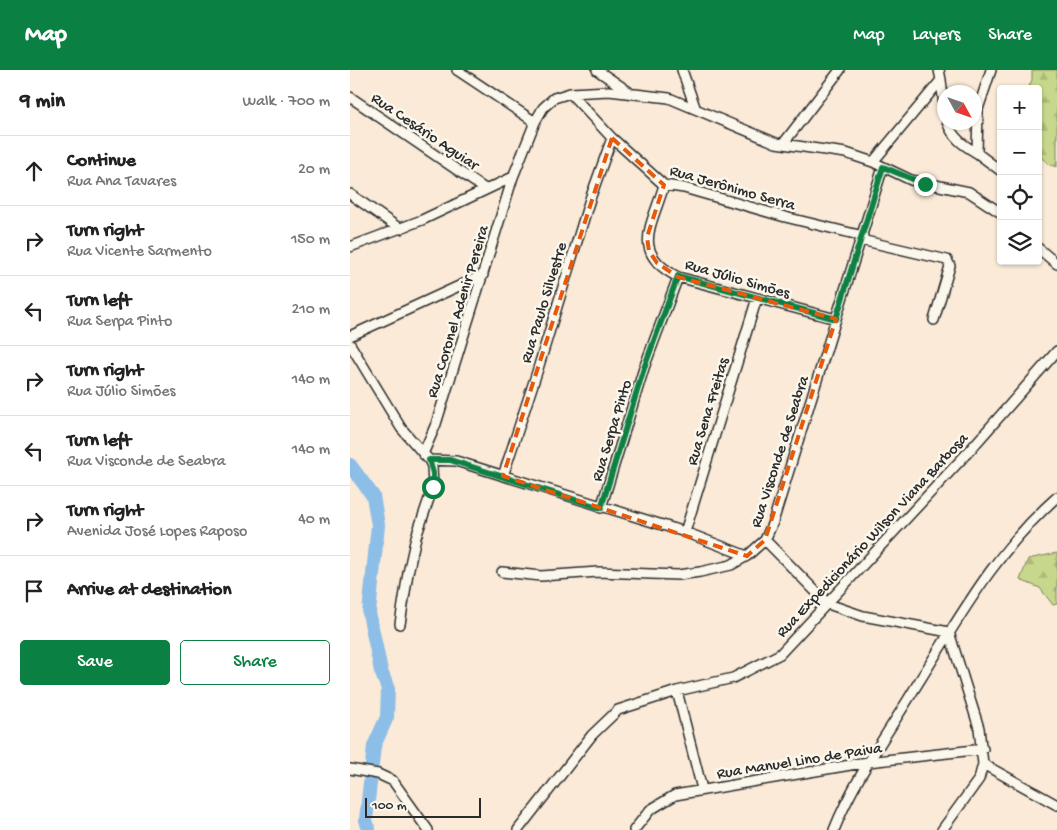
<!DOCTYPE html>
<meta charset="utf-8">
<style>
body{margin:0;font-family:"Gochi Hand",sans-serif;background:#f6f6f6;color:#222}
.controls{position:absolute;right:15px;top:15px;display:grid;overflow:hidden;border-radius:5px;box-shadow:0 1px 4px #0004}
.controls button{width:45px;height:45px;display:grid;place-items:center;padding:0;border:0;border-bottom:1px solid #e0e0e0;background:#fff;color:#222;font:25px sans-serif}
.compass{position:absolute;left:587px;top:15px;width:45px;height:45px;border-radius:50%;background:#fff;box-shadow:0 1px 4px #0004;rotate:130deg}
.scale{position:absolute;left:15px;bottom:12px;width:116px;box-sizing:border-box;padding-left:5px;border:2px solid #2b2b2b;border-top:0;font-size:14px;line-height:18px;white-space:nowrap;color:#2b2b2b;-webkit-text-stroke:4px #fbf7ec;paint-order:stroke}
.stop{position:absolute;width:15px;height:15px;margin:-11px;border:4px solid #0b8043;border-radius:50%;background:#fff}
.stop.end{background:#0b8043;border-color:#fff;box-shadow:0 1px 5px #0008}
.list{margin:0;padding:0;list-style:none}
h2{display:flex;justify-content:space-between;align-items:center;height:65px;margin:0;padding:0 20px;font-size:21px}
h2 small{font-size:16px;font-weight:400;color:#767676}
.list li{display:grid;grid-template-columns:32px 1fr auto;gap:15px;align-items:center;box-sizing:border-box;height:70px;padding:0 20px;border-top:1px solid #e0e0e0}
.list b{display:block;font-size:19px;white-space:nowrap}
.list p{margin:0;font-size:16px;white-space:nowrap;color:#767676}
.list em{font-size:16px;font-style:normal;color:#767676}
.actions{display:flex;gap:10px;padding:15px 20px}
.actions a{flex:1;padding:11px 0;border:1px solid #0b8043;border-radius:5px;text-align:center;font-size:18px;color:#0b8043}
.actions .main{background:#0b8043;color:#fff}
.icon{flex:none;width:28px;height:28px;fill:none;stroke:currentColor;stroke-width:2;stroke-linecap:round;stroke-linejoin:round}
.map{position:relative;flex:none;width:707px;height:760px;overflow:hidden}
header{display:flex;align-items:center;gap:30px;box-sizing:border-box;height:70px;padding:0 25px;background:#0b8043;color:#fff}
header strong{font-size:24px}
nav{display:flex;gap:28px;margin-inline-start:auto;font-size:18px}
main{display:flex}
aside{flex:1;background:#fff}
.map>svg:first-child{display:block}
.forest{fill:url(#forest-firs);stroke:#79825c}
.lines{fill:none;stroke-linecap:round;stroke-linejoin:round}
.stream{stroke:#65839c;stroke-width:2.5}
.river{stroke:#8cbee8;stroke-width:14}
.minor-casing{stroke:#2b2b2b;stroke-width:12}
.minor{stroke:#fbf7ec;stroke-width:9}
.route{stroke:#0b8043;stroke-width:6}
.marked{fill:none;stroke:#e8590c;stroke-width:4;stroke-dasharray:10 6;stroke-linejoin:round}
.labels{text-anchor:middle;stroke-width:5;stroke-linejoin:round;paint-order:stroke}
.street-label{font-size:16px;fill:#2b2b2b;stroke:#fbf7ec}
</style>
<header>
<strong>Map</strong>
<nav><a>Map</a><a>Layers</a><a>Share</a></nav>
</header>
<main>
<aside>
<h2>9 min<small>Walk · 700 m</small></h2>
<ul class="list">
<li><svg class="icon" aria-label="ahead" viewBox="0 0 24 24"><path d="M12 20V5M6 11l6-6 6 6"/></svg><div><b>Continue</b><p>Rua Ana Tavares</p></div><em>20 m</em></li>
<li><svg class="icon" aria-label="right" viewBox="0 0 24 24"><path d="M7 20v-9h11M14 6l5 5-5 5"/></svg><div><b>Turn right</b><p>Rua Vicente Sarmento</p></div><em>150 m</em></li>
<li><svg class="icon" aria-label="left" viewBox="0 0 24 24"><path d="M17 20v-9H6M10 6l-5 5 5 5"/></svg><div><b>Turn left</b><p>Rua Serpa Pinto</p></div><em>210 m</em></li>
<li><svg class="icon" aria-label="right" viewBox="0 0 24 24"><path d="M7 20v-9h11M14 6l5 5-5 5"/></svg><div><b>Turn right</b><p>Rua Júlio Simões</p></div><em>140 m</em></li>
<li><svg class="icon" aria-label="left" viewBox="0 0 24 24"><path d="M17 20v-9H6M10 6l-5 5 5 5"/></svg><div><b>Turn left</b><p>Rua Visconde de Seabra</p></div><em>140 m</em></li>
<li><svg class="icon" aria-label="right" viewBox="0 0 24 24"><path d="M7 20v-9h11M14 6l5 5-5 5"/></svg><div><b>Turn right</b><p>Avenida José Lopes Raposo</p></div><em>40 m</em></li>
<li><svg class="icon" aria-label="arrive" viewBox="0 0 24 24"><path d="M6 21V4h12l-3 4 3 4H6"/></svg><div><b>Arrive at destination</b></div></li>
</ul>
<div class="actions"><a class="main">Save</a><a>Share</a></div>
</aside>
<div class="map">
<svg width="707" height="760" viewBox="0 0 707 760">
<defs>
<pattern id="forest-firs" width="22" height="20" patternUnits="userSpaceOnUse" patternTransform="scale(1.25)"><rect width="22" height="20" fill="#c7d88c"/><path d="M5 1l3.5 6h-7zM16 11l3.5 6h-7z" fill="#abba79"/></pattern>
</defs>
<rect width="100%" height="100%" fill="#faead7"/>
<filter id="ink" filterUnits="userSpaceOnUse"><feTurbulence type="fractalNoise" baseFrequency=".02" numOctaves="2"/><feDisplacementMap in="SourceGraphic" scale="10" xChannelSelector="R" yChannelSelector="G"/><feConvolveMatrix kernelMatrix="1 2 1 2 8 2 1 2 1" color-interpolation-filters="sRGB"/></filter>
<g filter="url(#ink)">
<path class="forest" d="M682,0H707V97L700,95L688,85V19H678L682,10Z
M707,483V534L703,535L690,518L670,510L678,489Z"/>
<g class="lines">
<path class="stream" d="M0,398H3"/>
<path class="river" d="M0,395L23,426L28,455L19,543L31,601L38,619L37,647L24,676L16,750L19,760"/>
<defs>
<path id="minor" d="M107,0L185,52
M247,0L279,22
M332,0L345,37
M641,0L628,39L627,83L651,101
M591,10L594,36
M220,23L262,68L314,115L334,118L435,147L513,166
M0,27L135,119
M597,52C603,68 613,75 627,83
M433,74L490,0
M523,92L591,10L589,0
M314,115C303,155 279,182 328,207L486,249
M0,124L50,159
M511,170L597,190L600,196L584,250
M0,177L72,150L163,107
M688,178L707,194
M0,266L133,205
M0,274L51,358L79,390L82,396L83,417L66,467L58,503L50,554
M73,384L86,354L163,107L185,52L193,38L204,28L220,23L259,21L319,28L426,73L496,83L523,92L561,110L619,122L651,143
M79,390L106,391L335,462L397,486
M153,406L187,302L240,129L262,68
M251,438L294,298L328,207
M335,462L407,228
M415,470L478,534L513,546L599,562
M152,502L191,506L248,502L328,505L350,502L381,495L397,486L415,470L423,452L533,97
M599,562L629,658L633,694L707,735
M327,621L352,719
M0,699L28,704L43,711L78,760
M168,760L242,665L268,640L327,621L383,608L430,584L621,379L707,281
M284,760L300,740L325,725L518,692L633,679
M484,760C504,709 537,665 565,618C610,547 643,484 707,427
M592,760L629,709L633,694"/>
</defs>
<use href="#minor" class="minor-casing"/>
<use href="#minor" class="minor"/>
</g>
</g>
<g class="lines" filter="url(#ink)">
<path class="route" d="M83,417V403L79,390H100L251,438L294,298L328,206L486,249L533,97L575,114"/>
</g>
<path class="marked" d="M262,68L314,115L297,167L299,181L307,193L328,207L486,249L415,470L397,486L153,406Z"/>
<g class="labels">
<g class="street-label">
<text transform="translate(76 60) rotate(34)" y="6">Rua Cesário Aguiar</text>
<text transform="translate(383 116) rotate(16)" y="6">Rua Jerônimo Serra</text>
<text transform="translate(388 207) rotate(16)" y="6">Rua Júlio Simões</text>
<text transform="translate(192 232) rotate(-73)" y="6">Rua Paulo Silvestre</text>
<text transform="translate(106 241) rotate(-73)" y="6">Rua Coronel Adenir Pereira</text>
<text transform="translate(356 341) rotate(-73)" y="6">Rua Sena Freitas</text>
<text transform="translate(260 360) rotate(-73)" y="6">Rua Serpa Pinto</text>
<text transform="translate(428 381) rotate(-72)" y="6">Rua Visconde de Seabra</text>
<text transform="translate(521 464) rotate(-47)" y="6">Rua Expedicionário Wilson Viana Barbosa</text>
<text transform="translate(449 689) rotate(-9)" y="6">Rua Manuel Lino de Paiva</text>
</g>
</g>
</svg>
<div class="controls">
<button>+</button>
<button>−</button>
<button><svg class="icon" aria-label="locate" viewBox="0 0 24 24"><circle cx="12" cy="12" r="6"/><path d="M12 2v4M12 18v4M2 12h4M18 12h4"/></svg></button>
<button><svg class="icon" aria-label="layers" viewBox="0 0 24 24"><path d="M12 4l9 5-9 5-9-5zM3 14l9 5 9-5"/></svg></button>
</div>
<svg class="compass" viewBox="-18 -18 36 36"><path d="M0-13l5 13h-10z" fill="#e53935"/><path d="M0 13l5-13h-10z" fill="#767676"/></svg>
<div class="scale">100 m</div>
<div class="stop" style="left:83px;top:417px"></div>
<div class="stop end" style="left:575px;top:114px"></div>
</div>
</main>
